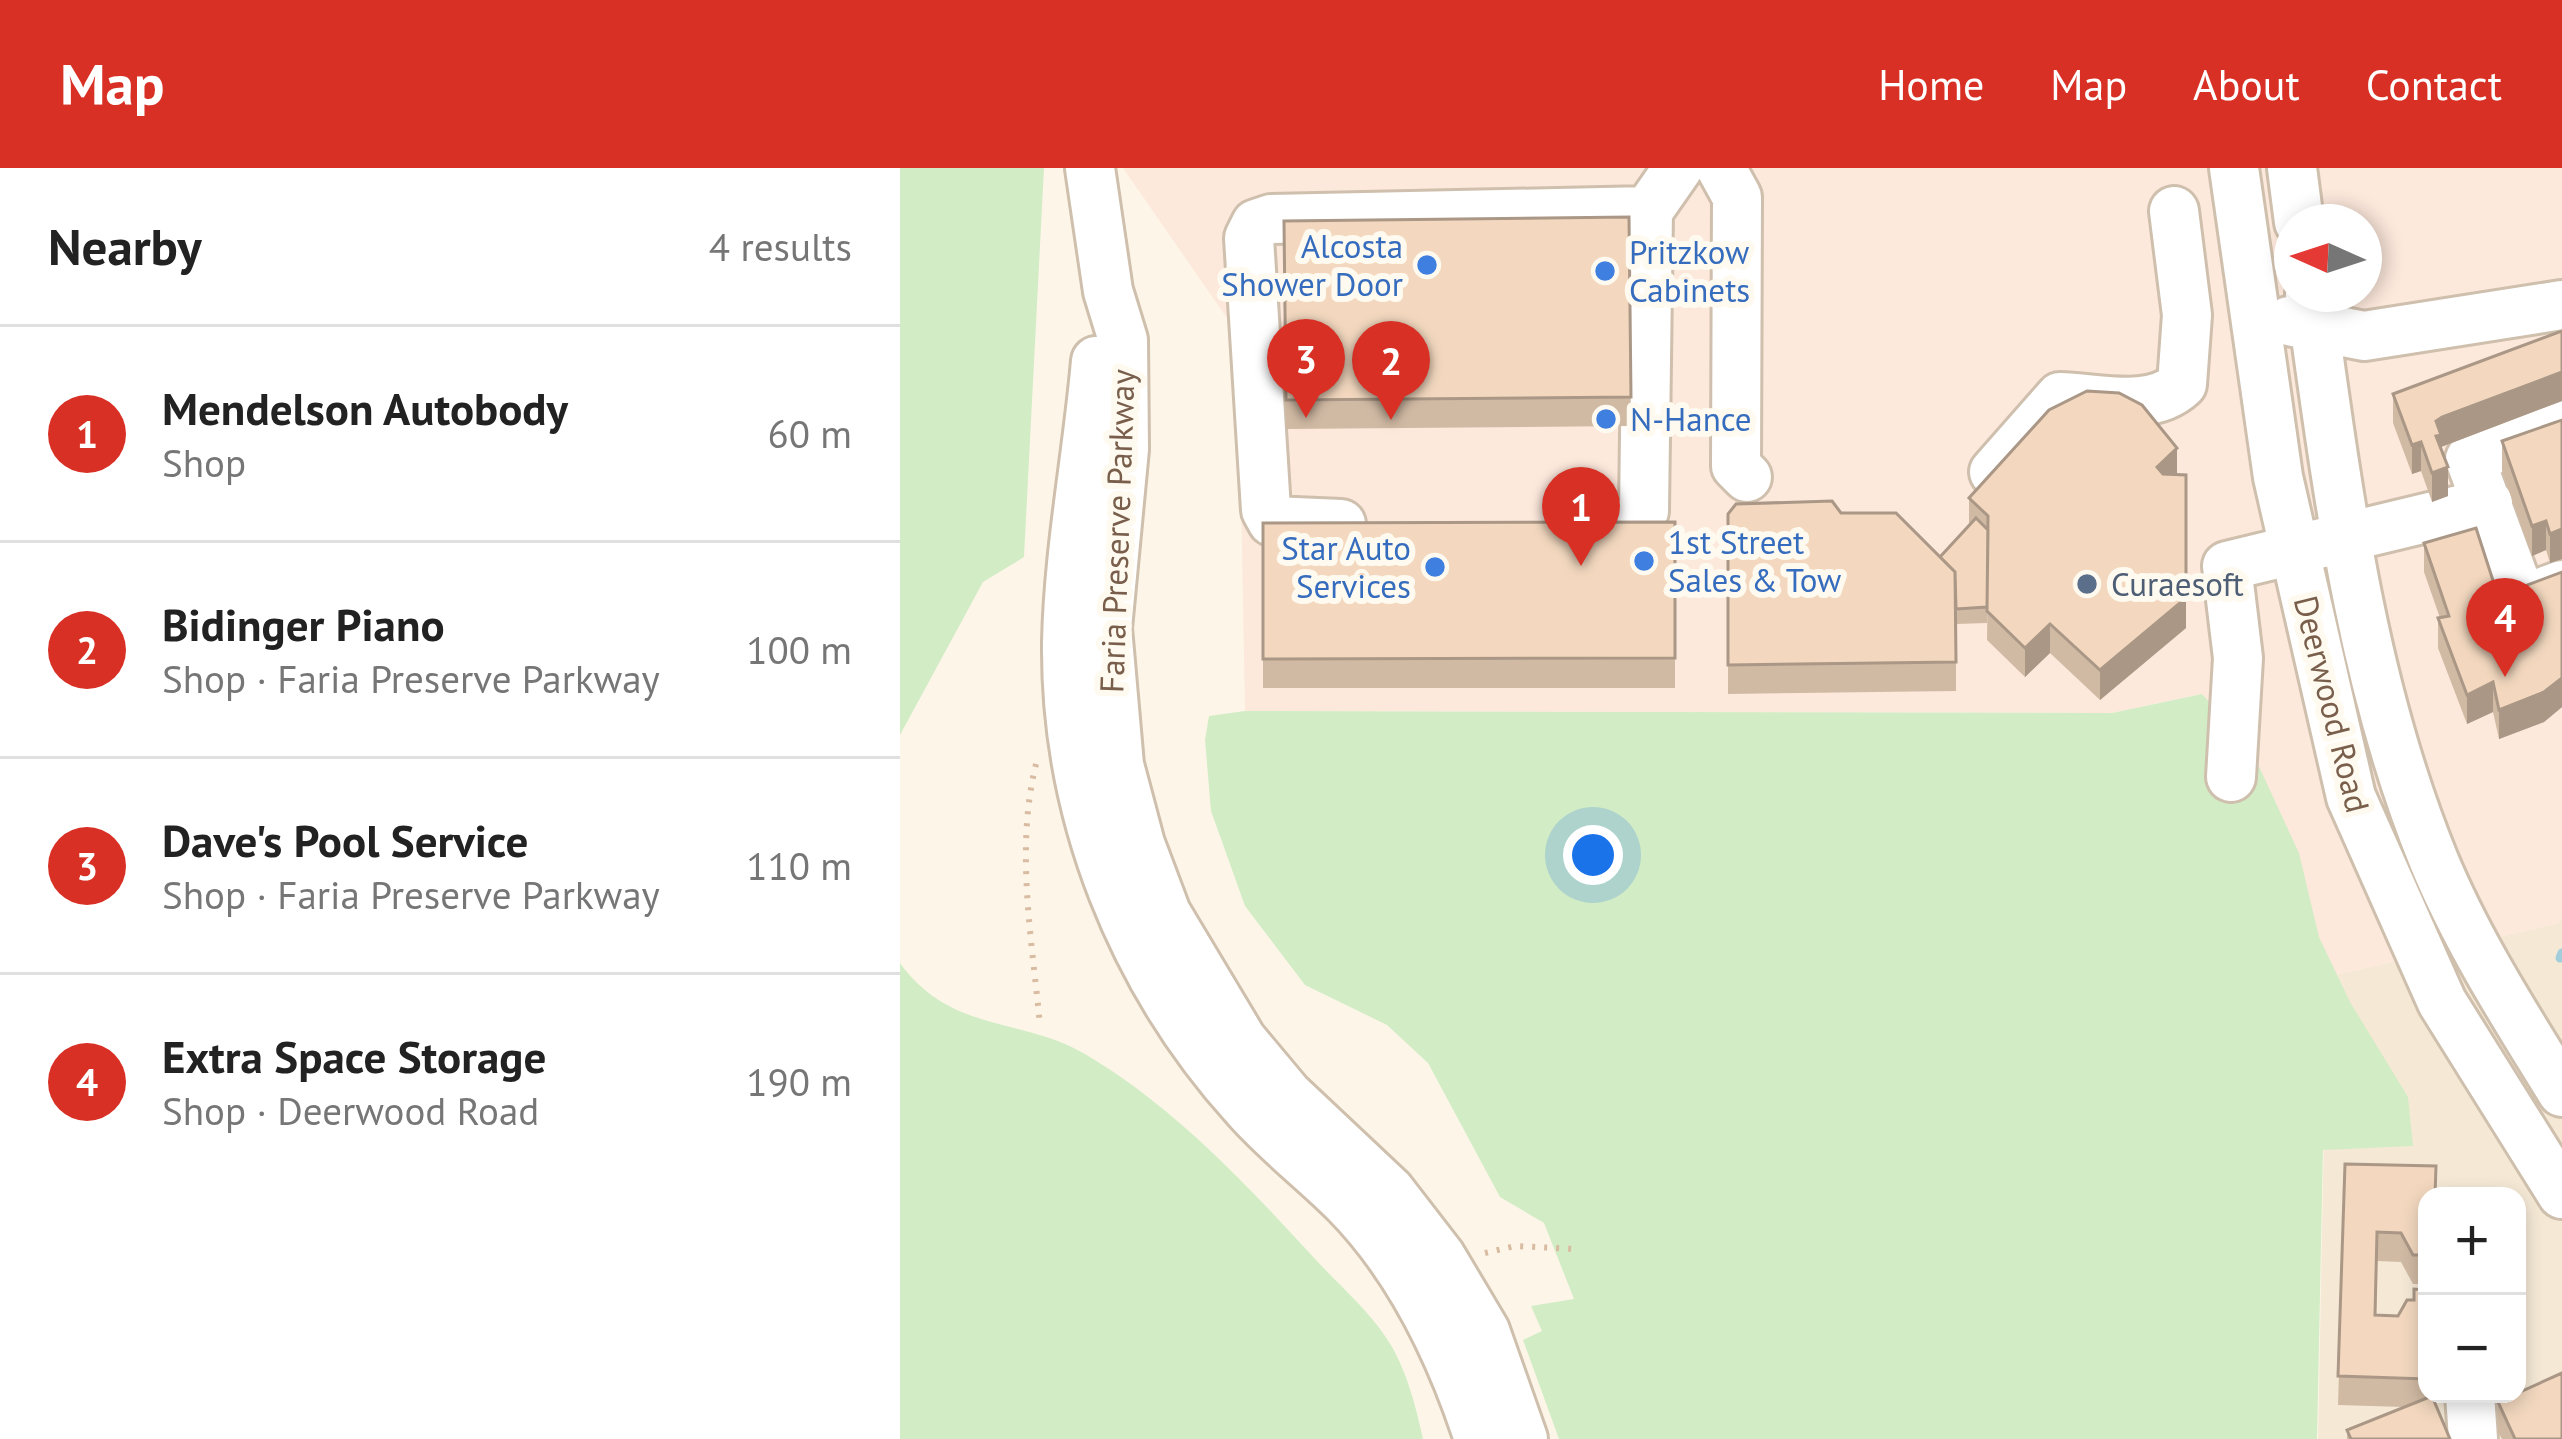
<!DOCTYPE html>
<meta charset="utf-8">
<style>
body{margin:0;font-family:"PT Sans",sans-serif;background:#f6f6f6;color:#222}
.controls{position:absolute;right:36px;bottom:36px;display:grid;overflow:hidden;border-radius:24px;box-shadow:0 6px 18px #0003}
.controls button{width:108px;height:108px;display:grid;place-items:center;padding:0;border:0;border-bottom:3px solid #e0e0e0;background:#fff;color:#222;font:60px sans-serif}
.compass{position:absolute;left:1374px;top:36px;width:108px;height:108px;border-radius:50%;background:#fff;box-shadow:0 6px 18px #0003;rotate:273deg}
.you{position:absolute;left:693px;top:687px;width:42px;height:42px;margin:-30px;border:9px solid #fff;border-radius:50%;background:#1a73e8;box-shadow:0 0 0 18px #1a73e833}
.badge{display:grid;place-items:center;width:78px;height:78px;border-radius:50%;background:#d93025;color:#fff;font-size:39px;font-weight:700}
.pin{position:absolute;translate:-50% -99px;filter:drop-shadow(0 3px 6px #0008)}
.pin::after{content:'';position:absolute;top:63px;width:42px;height:36px;background:inherit;clip-path:polygon(0 0,100% 0,50% 100%)}
.list{margin:0;padding:0;list-style:none}
h2{display:flex;justify-content:space-between;align-items:center;height:156px;margin:0;padding:0 48px;font-size:51px}
h2 small{font-size:39px;font-weight:400;color:#767676}
.list li{display:grid;grid-template-columns:78px 1fr auto;gap:36px;align-items:center;box-sizing:border-box;height:216px;padding:0 48px;border-top:3px solid #e0e0e0}
.list b{display:block;font-size:45px;white-space:nowrap}
.list p{margin:0;font-size:39px;white-space:nowrap;color:#767676}
.list em{font-size:39px;font-style:normal;color:#767676}
.map{position:relative;flex:none;width:1662px;height:1271px;overflow:hidden}
header{display:flex;align-items:center;gap:72px;box-sizing:border-box;height:168px;padding:0 60px;background:#d93025;color:#fff}
header strong{font-size:57px}
nav{display:flex;gap:66px;margin-inline-start:auto;font-size:42px}
main{display:flex}
aside{flex:1;background:#fff}
.map>svg:first-child{display:block}
.residential{fill:#f5e9d6;fill-rule:evenodd}
.commercial{fill:#fde8dc;fill-rule:evenodd}
.green{fill:#d2ecc6}
.lines{fill:none;stroke-linecap:round;stroke-linejoin:round}
.stream{stroke:#a2cdda;stroke-width:9}
.minor-casing{stroke:#cfbfad;stroke-width:54}
.path{stroke:#d9bba2;stroke-width:6;stroke-dasharray:3 9;stroke-linecap:butt}
.minor{stroke:#fff;stroke-width:48}
.wall{fill:#d1baa4}
.shaded-wall{fill:#aa9786}
.building{fill:#f3d8bf;stroke:#aa9786;stroke-width:3}
.shop-dot{fill:#3f7fe0;stroke:#fffaef;stroke-width:4.5}
.service-dot{fill:#5c6f8a;stroke:#fffaef;stroke-width:4.5}
.labels{text-anchor:middle;stroke-width:12;stroke-linejoin:round;paint-order:stroke}
.shop-label{font-size:33px;fill:#366cbe;stroke:#fffaef;text-anchor:start}
.street-label{font-size:33px;fill:#785e4b;stroke:#fffaef}
.service-label{font-size:33px;fill:#4e5e75;stroke:#fffaef;text-anchor:start}
</style>
<header>
<strong>Map</strong>
<nav><a>Home</a><a>Map</a><a>About</a><a>Contact</a></nav>
</header>
<main>
<aside>
<h2>Nearby<small>4 results</small></h2>
<ul class="list">
<li><span class="badge">1</span><div><b>Mendelson Autobody</b><p>Shop</p></div><em>60 m</em></li>
<li><span class="badge">2</span><div><b>Bidinger Piano</b><p>Shop · Faria Preserve Parkway</p></div><em>100 m</em></li>
<li><span class="badge">3</span><div><b>Dave's Pool Service</b><p>Shop · Faria Preserve Parkway</p></div><em>110 m</em></li>
<li><span class="badge">4</span><div><b>Extra Space Storage</b><p>Shop · Deerwood Road</p></div><em>190 m</em></li>
</ul>
</aside>
<div class="map">
<svg width="1662" height="1271" viewBox="0 0 1662 1271">
<rect width="100%" height="100%" fill="#fdf6e8"/>
<path class="residential" d="M1662,750V1271H1418L1427,809L1658,755ZM1527,1028H1617V1226H1527Z"/>
<path class="commercial" d="M223,0H1662V750L1658,755L1427,809L1301,526L1212,545L345,543L338,166ZM1392,54H1464V126H1392Z"/>
<path class="green" d="M0,0H144L124,389L83,414L0,567Z
M1302,526L1350,579L1399,685L1419,769L1450,834L1508,929L1513,978L1423,982L1417,1271H659L623,1172L642,1163L631,1138L674,1131L644,1055L600,1029L528,895L487,857L405,817L345,738L311,643L305,572L309,548L345,543L1212,545Z
M0,795C50,865 122,849 185,886C276,940 346,1016 417,1093C439,1117 467,1141 485,1168C505,1196 516,1238 523,1271H0Z"/>
<g class="lines">
<path class="stream" d="M1660,790L1662,785"/>
<defs>
<path id="minor" d="M190,0L208,123L223,172L224,281L207,460L219,597L240,676L266,745L342,872L388,927L490,1023L541,1089L585,1163L623,1271
M821,0L837,29L836,298L847,309
M1334,0L1378,309L1451,629L1542,834L1662,1026
M1392,0L1399,54
M1410,126C1437,318 1460,512 1534,693C1568,775 1616,849 1662,924
M1389,153L1464,168L1662,137
M196,193C188,286 169,380 167,474C165,646 232,813 347,940C377,974 414,1002 446,1034C510,1099 551,1185 579,1271
M1662,255L1570,291L1622,432L1662,417
M1094,304L1160,229C1200,230 1251,245 1282,216L1287,147L1274,43
M441,356L372,353L366,342L349,70L356,56L371,51L748,43
M673,357C696,357 730,365 744,343L748,43L778,0
M1331,609L1338,490L1327,398L1588,335
M1570,1226L1573,1271"/>
</defs>
<use href="#minor" class="minor-casing"/>
<path class="path" d="M136,596C115,680 132,772 140,857
M585,1085L615,1078L675,1081"/>
<use href="#minor" class="minor"/>
</g>
<path class="wall" d="M729,49L731,258L386,261L384,53Z
M1662,163V233L1541,279L1548,328L1532,334L1521,303L1512,306L1493,255V226Z
M1662,252L1650,395L1646,382L1632,388L1602,303V273Z
M1277,307H1286V460L1200,532L1150,485L1125,509L1087,472L1088,398L1087,455L1056,456V523L828,526V346L941,345L1040,389L1069,358V330Z
M775,354V520H363V355Z
M1524,375L1598,428L1662,404V539L1644,554L1599,571L1593,544L1567,556L1538,480V450H1540L1524,404Z
M1445,996L1536,998V1028H1527V1116H1513L1501,1094L1477,1093L1476,1148H1498L1527,1122V1226H1531L1550,1271H1447V1262L1504,1239L1438,1237Z
M1598,1234L1662,1271H1602L1598,1264Z"/>
<path class="shaded-wall" d="M1662,204V233L1541,279V296L1536,253L1542,249Z
M1521,274V303L1512,306V277Z
M1277,280V309L1257,328V299Z
M1548,299V328L1532,334V305Z
M1646,353V382L1632,388V358Z
M1662,361V391L1650,395V366Z
M1286,430V460L1200,532V502Z
M1150,456V485L1125,509V480Z
M1662,510V539L1644,554L1599,571V542Z
M1593,514V544L1567,556V527Z"/>
<path class="building" d="M729,49L731,229L386,232L384,53Z
M1662,163V204L1542,249L1536,253L1541,267L1536,268L1548,299L1532,305L1521,274L1512,277L1493,226Z
M1187,223L1219,225L1242,237L1277,280L1257,299L1263,306L1286,307V430L1200,502L1150,456L1125,480L1087,443L1088,348L1069,330L1149,242Z
M1662,252V361L1650,366L1646,353L1632,358L1602,273Z
M932,333L941,345H996L1055,404L1056,494L828,497V346L836,336Z
M1076,350L1088,362L1087,439L1056,441L1055,404L1040,389Z
M775,354V490L363,491V355Z
M1576,360L1598,428L1662,404V510L1644,524L1599,542L1593,514L1567,527L1538,450L1549,448L1524,375Z
M1445,996L1536,998L1535,1028H1527V1087H1513L1501,1065L1477,1064L1475,1147L1498,1148L1507,1132H1514V1121L1527,1122V1211L1438,1208Z
M1662,1205V1271H1615L1598,1234Z
M1532,1228L1550,1271H1451L1447,1262Z"/>
<g class="shop-dot">
<circle cx="527" cy="97" r="12"/>
<circle cx="705" cy="103" r="12"/>
<circle cx="706" cy="251" r="12"/>
<circle cx="744" cy="393" r="12"/>
<circle cx="535" cy="399" r="12"/>
</g>
<circle class="service-dot" cx="1187" cy="416" r="12"/>
<g class="labels">
<g class="shop-label">
<text x="503" y="90" text-anchor="end">Alcosta<tspan x="503" dy="38">Shower Door</tspan></text>
<text x="729" y="96">Pritzkow<tspan x="729" dy="38">Cabinets</tspan></text>
<text x="730" y="263">N-Hance</text>
<text x="768" y="386">1st Street<tspan x="768" dy="38">Sales &amp; Tow</tspan></text>
<text x="511" y="392" text-anchor="end">Star Auto<tspan x="511" dy="38">Services</tspan></text>
</g>
<g class="street-label">
<text transform="translate(217 363) rotate(-88)" y="12">Faria Preserve Parkway</text>
<text transform="translate(1432 536) rotate(76)" y="12">Deerwood Road</text>
</g>
<g class="service-label">
<text x="1211" y="428">Curaesoft</text>
</g>
</g>
</svg>
<div class="controls">
<button>+</button>
<button>−</button>
</div>
<svg class="compass" viewBox="-18 -18 36 36"><path d="M0-13l5 13h-10z" fill="#e53935"/><path d="M0 13l5-13h-10z" fill="#767676"/></svg>
<div class="you"></div>
<div class="pin badge" style="left:681px;top:398px">1</div>
<div class="pin badge" style="left:491px;top:252px">2</div>
<div class="pin badge" style="left:406px;top:250px">3</div>
<div class="pin badge" style="left:1605px;top:509px">4</div>
</div>
</main>
